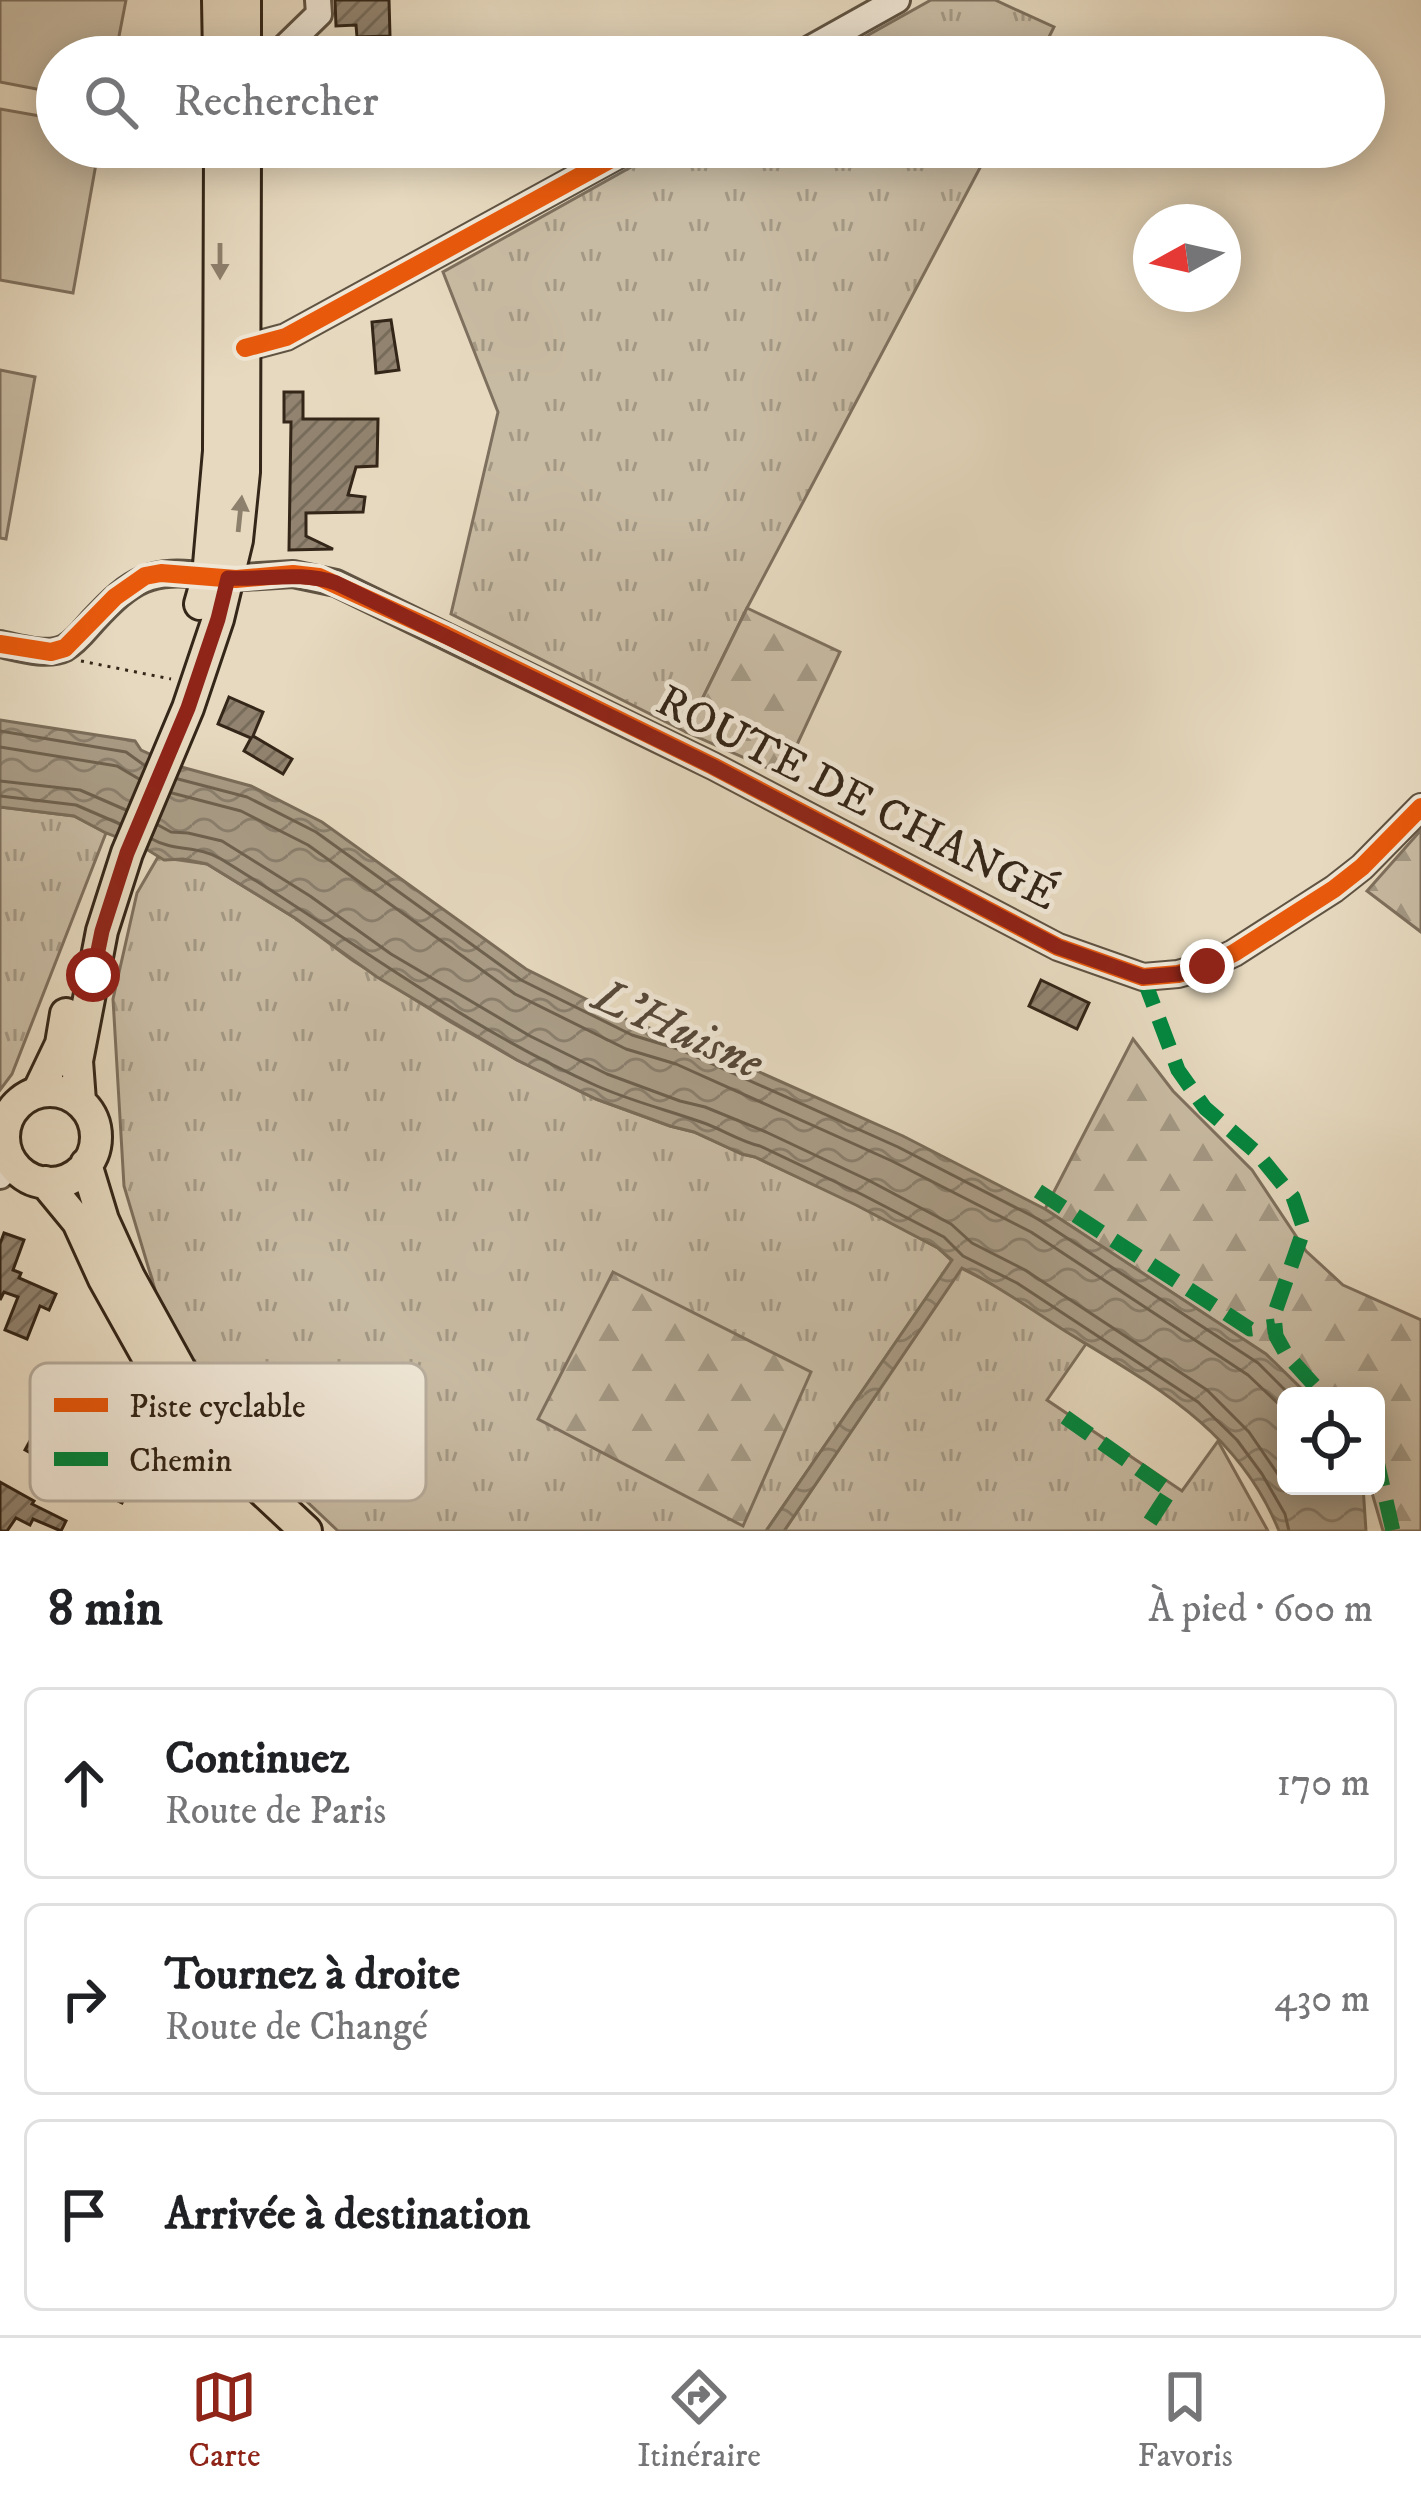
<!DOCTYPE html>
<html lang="fr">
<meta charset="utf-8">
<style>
body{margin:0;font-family:"IM FELL DW Pica",serif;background:#f6f6f6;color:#202124}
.controls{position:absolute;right:36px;bottom:36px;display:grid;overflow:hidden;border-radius:18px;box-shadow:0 6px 30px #0003}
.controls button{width:108px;height:108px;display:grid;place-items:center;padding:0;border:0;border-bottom:3px solid #e0e0e0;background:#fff;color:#202124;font:60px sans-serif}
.compass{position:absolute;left:1133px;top:204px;width:108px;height:108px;border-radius:50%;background:#fff;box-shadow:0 6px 30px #0003;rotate:262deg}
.stop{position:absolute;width:36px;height:36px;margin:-27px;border:9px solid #8f2418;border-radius:50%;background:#fff}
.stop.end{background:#8f2418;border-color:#fff;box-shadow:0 3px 12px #0008}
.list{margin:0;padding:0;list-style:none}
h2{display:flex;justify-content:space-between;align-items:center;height:156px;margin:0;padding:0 48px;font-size:51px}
h2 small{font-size:39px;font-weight:400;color:#757577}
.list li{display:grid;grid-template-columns:78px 1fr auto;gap:36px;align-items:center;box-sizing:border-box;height:192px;margin:0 24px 24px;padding:0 24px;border:3px solid #e0e0e0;border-radius:18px}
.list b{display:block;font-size:45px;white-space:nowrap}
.list p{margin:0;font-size:39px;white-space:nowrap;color:#757577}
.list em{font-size:39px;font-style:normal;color:#757577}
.icon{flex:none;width:66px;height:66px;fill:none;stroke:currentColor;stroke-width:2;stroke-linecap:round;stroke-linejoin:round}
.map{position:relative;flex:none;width:1421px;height:1531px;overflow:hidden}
.search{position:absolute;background:#fff;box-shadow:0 6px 30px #0003;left:36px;right:36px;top:36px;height:132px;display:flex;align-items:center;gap:30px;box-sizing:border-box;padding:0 42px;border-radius:66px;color:#757577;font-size:45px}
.sheet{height:804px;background:#fff}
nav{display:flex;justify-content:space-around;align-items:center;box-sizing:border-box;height:168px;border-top:3px solid #e0e0e0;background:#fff;font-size:33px;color:#757577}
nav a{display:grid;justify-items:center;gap:6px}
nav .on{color:#8f2418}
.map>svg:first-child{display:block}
.grass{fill:url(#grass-tufts);stroke:#7e705e;stroke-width:3}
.forest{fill:url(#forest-firs);stroke:#7e705e;stroke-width:3}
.garden{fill:#c8bba3;stroke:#7e705e;stroke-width:3}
.water{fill:url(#water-waves);stroke:#7a6d5a;stroke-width:3}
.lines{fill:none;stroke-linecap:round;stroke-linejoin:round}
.shore{stroke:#6e614f;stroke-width:3}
.building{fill:url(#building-hatch);stroke:#342618;stroke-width:3}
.minor-casing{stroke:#605342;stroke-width:30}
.major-casing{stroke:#342618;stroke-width:36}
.path{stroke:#342618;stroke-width:3;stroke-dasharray:3 6;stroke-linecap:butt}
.minor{stroke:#efe6d5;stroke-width:24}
.major{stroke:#e6d9bf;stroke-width:30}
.quiet{stroke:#00873e;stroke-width:15;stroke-dasharray:30 15;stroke-linecap:butt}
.cycleway-casing{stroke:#efe6d5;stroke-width:26}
.cycleway{stroke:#e8590c;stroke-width:18}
.oneway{fill:#8d806c}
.route{stroke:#8f2418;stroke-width:15}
.labels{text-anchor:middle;stroke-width:10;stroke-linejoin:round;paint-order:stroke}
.street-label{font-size:45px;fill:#342618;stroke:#efe6d5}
.water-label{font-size:48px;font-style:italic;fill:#574939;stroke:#efe6d5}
.key{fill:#efe6d5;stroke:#b7ac9c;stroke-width:3}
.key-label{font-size:33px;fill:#342618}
</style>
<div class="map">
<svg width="1421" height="1531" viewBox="0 0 1421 1531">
<defs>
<pattern id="grass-tufts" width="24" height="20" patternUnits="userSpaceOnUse" patternTransform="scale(3)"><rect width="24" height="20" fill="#c8bba3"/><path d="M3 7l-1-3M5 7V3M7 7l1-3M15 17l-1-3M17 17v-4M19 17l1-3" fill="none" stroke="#a39884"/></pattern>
<pattern id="forest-firs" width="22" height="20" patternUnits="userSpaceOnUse" patternTransform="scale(3)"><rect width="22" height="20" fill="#c8bba3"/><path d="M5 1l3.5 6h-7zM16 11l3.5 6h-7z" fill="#a39884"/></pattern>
<pattern id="water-waves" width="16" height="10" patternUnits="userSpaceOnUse" patternTransform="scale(3)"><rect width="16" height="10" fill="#a99c86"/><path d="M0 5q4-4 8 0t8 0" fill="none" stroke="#8a7f6d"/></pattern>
<pattern id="building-hatch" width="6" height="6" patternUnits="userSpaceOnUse" patternTransform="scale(3)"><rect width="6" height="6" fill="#91836f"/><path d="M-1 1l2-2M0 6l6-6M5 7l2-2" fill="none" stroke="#776b5a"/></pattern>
</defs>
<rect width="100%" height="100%" fill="#e6d9bf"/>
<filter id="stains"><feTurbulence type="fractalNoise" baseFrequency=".00167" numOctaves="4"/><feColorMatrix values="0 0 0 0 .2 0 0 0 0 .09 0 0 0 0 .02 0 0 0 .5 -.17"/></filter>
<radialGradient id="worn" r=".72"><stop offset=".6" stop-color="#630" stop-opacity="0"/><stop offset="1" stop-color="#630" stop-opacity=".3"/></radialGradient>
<path class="grass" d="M931,0H995L1054,27L1039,57H829Z
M667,147H991L747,608L686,732L451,614L498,412L443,272Z
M0,807L74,816L106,833L12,1074L0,1090Z
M158,857L207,864L295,918L352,960L449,1021L517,1060L596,1099L670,1126L694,1132L742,1154L755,1157L856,1204L938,1248L952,1261L766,1531H338L264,1461L228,1418L159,1303L124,1186L113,999L137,893Z
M961,1268L1010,1293L1086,1344L1047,1400L1182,1491L1218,1441L1268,1531H784Z"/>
<path class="forest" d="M747,608L840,652L783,775L686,732Z
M1421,830V932L1367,891Z
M1133,1039L1173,1091L1252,1170L1306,1251L1343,1285L1421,1320V1531H1383L1370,1486H1376V1396H1309L1265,1354L1045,1209Z
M613,1272L811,1372L743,1526L538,1419Z"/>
<path class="garden" d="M0,0H126L115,57H57V93L0,82Z
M0,109L57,119V147H99L73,293L0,280Z
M0,370L35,377L6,539L0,538Z"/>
<path class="water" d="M0,720L135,741L141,750L174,765L251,786L322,822L526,969L636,1024L685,1039L903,1136L1045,1209L1266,1354L1309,1396H1286V1486H1363L1366,1531H1279C1238,1429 1153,1385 1065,1331C1030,1309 999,1286 962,1268L784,1531H766L952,1260L938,1248L856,1205L755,1157L742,1154L694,1132L670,1126L596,1099L517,1060L377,977L295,918L207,864L183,859L164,860L143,847L106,833L74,816L0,807Z"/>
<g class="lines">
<path class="shore" d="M0,731L126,752L144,765
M0,747L117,766L139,779
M178,779L247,797L316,832L521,980L632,1035L681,1050L898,1147L1038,1219L1258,1363L1291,1396
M0,781L80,790L126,810
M172,793L241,811L308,845L515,994L626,1049L676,1064L892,1161L1031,1232L1248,1375L1286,1411
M0,796L76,805L120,824
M158,825L171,832L188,833L222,841L310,896L391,954L530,1036L607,1074L680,1101L705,1107L766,1132L868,1180L951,1224L972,1243L1025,1270L1207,1390L1249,1432L1286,1486
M152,839C174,852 199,845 221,859C346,935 462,1026 597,1086C631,1101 667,1110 701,1122C722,1129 739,1141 760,1146L861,1194L944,1237L963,1256L1017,1283L1198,1402L1237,1440L1262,1474L1285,1514L1289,1531"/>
</g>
<path class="building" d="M335,0H389L390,36L357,37L356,25L336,26Z
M391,320L399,370L376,373L372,322Z
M284,392H303V419H378L377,466L356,467L348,495L365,497L363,512L306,513V536L333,549L289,550L291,422H284Z
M229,697L263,712L253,736L292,759L283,774L244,751L251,738L218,724Z
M1041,980L1089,1003L1077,1029L1029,1006Z
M4,1233L24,1240L13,1270L21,1273L19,1278L56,1294L49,1310L40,1306L27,1339L5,1330L18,1297L4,1292L0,1300V1244Z
M142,1426L154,1432L122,1503L110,1497Z
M36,1430L61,1443L51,1464L25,1450Z
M0,1482L34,1501L32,1504L66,1521L61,1531L33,1519L30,1525L16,1518L7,1531H0Z"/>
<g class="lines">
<defs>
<path id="minor" d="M278,57L284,48L319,14L318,0
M795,57L897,0
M245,348L286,337L633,147
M228,578L293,574L336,583L713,766L1058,947L1143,977L1178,974L1207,966L1234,953L1334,889L1362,867L1421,807
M0,644C19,648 47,657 65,648C76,642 85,630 93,621C132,579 150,568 208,576
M0,1176L13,1163"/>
<path id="major" d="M218,0L219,57
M245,57V0
M200,604L208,576L219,451L220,147
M4 1137a46 46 0 1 1 92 0a46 46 0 1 1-92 0Z
M38,1092L61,1044L66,1014
M80,1101L77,1061L102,931L127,853L188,708L218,619L237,540L244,472L245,147
M86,1164L103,1220L129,1277L198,1402
M45,1182L78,1222L104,1279L161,1381L199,1431L306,1531"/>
</defs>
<use href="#minor" class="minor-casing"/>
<use href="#major" class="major-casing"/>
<path class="path" d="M81,661L171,679"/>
<use href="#minor" class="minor"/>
<use href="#major" class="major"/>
<path class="quiet" d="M1143,977L1178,1070L1205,1108L1257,1153L1293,1197L1304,1229L1274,1315L1276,1336L1286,1354L1324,1396
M1038,1191L1250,1329L1275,1326
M1065,1417L1170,1491L1144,1531
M1376,1457L1393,1531"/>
<defs>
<path id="cycleway" d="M245,348L286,337L633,147
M0,644L51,652L65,648L115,597L145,576L161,573L236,579L293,574L319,577L446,635L713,766L1058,947L1143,977L1178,974L1207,966L1234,953L1334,889L1362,867L1421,807"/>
</defs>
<use href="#cycleway" class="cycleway-casing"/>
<use href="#cycleway" class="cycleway"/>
</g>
<defs><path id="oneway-solid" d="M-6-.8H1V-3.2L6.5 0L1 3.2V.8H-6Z" transform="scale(3)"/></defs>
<g class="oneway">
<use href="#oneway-solid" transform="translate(220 261) rotate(90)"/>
<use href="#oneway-solid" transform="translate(240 514) rotate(-84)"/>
</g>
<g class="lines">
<path class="route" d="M93,975L102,931L127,853L188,708L218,619L228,578C266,580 299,571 336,583L712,766L1058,947L1143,977L1178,974L1207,966"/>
</g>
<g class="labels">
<g class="street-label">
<text transform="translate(858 796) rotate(27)" y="16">ROUTE DE CHANGÉ</text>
</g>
<g class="water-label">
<text transform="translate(679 1027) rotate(24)" y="17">L'Huisne</text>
</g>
</g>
<rect x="30" y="1363" width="396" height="138" rx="18" class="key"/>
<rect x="54" y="1398" width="54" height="14" fill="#e8590c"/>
<rect x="54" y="1452" width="54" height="14" fill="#00873e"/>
<g class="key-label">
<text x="129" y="1417">Piste cyclable</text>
<text x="129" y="1471">Chemin</text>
</g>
<rect width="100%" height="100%" filter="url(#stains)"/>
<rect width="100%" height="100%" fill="url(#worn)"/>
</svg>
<div class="controls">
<button><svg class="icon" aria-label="locate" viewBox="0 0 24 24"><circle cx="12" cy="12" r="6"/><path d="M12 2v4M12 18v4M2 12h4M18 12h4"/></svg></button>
</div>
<svg class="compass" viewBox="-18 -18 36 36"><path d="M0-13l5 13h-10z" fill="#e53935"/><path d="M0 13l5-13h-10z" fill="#757577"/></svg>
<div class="stop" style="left:93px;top:975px"></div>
<div class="stop end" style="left:1207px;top:966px"></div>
<div class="search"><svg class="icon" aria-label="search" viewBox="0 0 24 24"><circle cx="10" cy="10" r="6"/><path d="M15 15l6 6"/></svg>Rechercher</div>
</div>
<section class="sheet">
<h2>8 min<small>À pied · 600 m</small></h2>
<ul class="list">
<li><svg class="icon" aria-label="ahead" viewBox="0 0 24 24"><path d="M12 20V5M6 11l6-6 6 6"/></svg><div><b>Continuez</b><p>Route de Paris</p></div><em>170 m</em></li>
<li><svg class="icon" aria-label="right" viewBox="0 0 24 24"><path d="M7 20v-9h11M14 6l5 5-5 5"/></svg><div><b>Tournez à droite</b><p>Route de Changé</p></div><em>430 m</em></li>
<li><svg class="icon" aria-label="arrive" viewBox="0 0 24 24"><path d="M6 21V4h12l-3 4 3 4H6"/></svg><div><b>Arrivée à destination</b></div></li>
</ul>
</section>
<nav>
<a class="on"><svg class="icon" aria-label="map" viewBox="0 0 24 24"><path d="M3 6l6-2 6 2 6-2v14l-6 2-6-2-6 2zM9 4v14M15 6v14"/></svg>Carte</a>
<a><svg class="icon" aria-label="directions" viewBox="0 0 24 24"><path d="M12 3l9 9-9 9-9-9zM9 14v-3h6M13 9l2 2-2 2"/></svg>Itinéraire</a>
<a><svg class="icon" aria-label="saved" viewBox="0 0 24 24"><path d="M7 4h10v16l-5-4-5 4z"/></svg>Favoris</a>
</nav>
